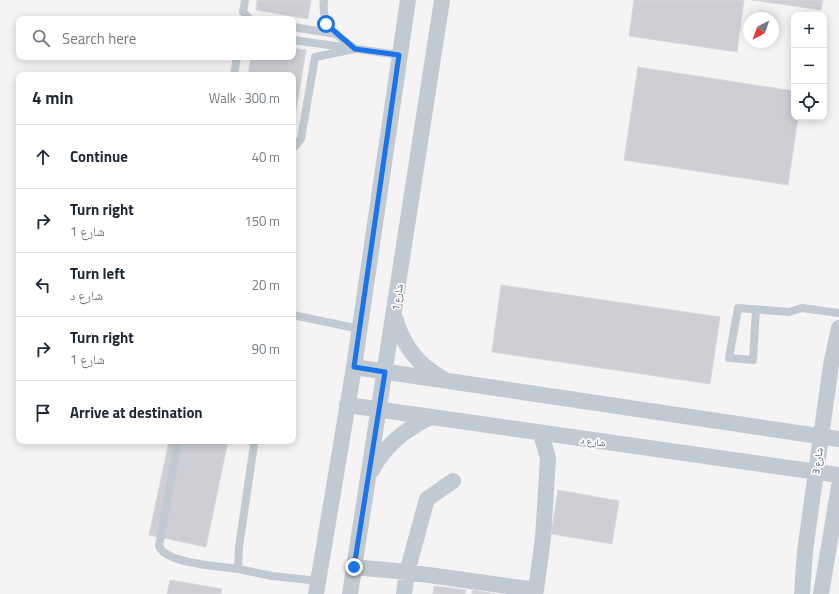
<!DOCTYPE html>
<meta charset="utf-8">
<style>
body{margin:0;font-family:"Titillium Web","Noto Naskh Arabic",sans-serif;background:#f6f6f7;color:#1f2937}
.controls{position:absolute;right:12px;top:12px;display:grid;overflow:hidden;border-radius:8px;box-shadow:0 2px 10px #0003}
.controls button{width:36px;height:36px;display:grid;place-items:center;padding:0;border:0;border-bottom:1px solid #e0e1e3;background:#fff;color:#1f2937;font:20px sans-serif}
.compass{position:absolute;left:743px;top:12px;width:36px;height:36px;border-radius:50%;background:#fff;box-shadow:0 2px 10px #0003;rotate:221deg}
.stop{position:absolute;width:12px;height:12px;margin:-9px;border:3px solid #1a73e8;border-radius:50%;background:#fff}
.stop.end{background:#1a73e8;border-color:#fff;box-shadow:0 1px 4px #0008}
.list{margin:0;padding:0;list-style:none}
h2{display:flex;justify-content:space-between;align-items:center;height:52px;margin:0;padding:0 16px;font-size:17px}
h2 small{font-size:13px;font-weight:400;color:#747a83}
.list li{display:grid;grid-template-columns:26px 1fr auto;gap:12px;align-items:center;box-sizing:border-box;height:64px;padding:0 16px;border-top:1px solid #e0e1e3}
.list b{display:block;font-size:15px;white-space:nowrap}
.list p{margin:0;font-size:13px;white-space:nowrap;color:#747a83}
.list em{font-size:13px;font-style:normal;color:#747a83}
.icon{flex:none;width:22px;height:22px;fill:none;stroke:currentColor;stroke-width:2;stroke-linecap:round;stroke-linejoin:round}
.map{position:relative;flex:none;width:839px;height:594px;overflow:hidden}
.search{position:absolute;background:#fff;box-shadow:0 2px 10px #0003;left:16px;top:16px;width:280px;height:44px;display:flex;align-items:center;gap:10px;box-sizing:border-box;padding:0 14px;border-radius:8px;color:#747a83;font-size:15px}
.panel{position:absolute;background:#fff;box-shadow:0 2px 10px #0003;left:16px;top:72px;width:280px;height:372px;border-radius:8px}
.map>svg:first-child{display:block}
.building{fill:#cdcfd5;stroke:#d7d9de}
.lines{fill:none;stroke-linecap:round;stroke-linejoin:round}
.service{stroke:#c1cad2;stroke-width:8}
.minor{stroke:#c1cad2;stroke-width:16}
.route{stroke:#1a73e8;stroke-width:5}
.labels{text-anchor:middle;stroke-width:3.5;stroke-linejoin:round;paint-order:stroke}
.street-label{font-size:10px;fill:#4a5661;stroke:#fff}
</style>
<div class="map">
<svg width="839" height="594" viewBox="0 0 839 594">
<rect width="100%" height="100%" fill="#f5f3f3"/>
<path class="building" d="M257,0H311L308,19L256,10Z
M634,0H744L737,52L629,36Z
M752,0H823L821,10Z
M293,48L306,50L293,129V75H248L251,57H293Z
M638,67L794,91L791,110L794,111V117H798L788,185L624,160Z
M501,285L720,317L710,384L492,352Z
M169,441H228L206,547L149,535Z
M558,490L619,501L612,544L551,534Z
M170,580L222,589L221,594H167Z
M434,586L466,590L465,594H433Z
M473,590L495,594H472Z"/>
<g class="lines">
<path class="service" d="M245,0L243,12L250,19
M324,0C321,27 335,33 354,48
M293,27L336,34
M293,40L399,55
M234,75L237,57
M293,148L301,139L315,57L355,49
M756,310L753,360L729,358L738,308L789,312L802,308L839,313
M293,315L360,329
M178,441L159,546C166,564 220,566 238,569
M252,441L254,445L239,547L238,569L272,576L319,581"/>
<path class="minor" d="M395,318C403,345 417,365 442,378
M354,367L839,439
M347,405L839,475
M372,470C385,445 405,429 431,417
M354,567L407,572L536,590L535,594
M536,590L543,538L548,458L541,434
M316,594L354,367L408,0
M350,594L442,0
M404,594L407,572L427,499L453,481
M802,594L805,551L831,365L839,328
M821,594L839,486"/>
</g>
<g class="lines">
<path class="route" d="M326,24L355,49L399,55L354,367L385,372L354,567"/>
</g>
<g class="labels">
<g class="street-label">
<text transform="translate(397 297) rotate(-81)" y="4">شارع 1</text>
<text transform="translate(593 441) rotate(8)" y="4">شارع د</text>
<text transform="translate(817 461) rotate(-82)" y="4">شارع 3</text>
</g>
</g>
</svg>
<div class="controls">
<button>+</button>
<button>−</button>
<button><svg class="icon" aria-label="locate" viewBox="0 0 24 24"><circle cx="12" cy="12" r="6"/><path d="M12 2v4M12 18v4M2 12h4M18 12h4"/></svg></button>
</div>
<svg class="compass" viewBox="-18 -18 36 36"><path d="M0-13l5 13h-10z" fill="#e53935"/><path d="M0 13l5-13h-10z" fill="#747a83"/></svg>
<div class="stop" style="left:326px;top:24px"></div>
<div class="stop end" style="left:354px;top:567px"></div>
<div class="search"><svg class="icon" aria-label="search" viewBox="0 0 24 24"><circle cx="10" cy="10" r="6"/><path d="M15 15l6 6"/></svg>Search here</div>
<section class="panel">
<h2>4 min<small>Walk · 300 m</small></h2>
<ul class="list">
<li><svg class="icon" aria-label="ahead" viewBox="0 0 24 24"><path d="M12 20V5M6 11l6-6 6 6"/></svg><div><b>Continue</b></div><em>40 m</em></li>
<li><svg class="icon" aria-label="right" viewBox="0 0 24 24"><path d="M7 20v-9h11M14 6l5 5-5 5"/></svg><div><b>Turn right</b><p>شارع 1</p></div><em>150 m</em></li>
<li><svg class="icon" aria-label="left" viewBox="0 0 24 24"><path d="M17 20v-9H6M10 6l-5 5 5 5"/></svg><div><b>Turn left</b><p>شارع د</p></div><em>20 m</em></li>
<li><svg class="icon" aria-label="right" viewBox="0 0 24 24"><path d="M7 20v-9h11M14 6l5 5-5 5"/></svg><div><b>Turn right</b><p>شارع 1</p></div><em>90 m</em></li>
<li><svg class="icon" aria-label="arrive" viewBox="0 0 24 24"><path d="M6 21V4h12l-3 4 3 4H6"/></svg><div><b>Arrive at destination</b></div></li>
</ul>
</section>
</div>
